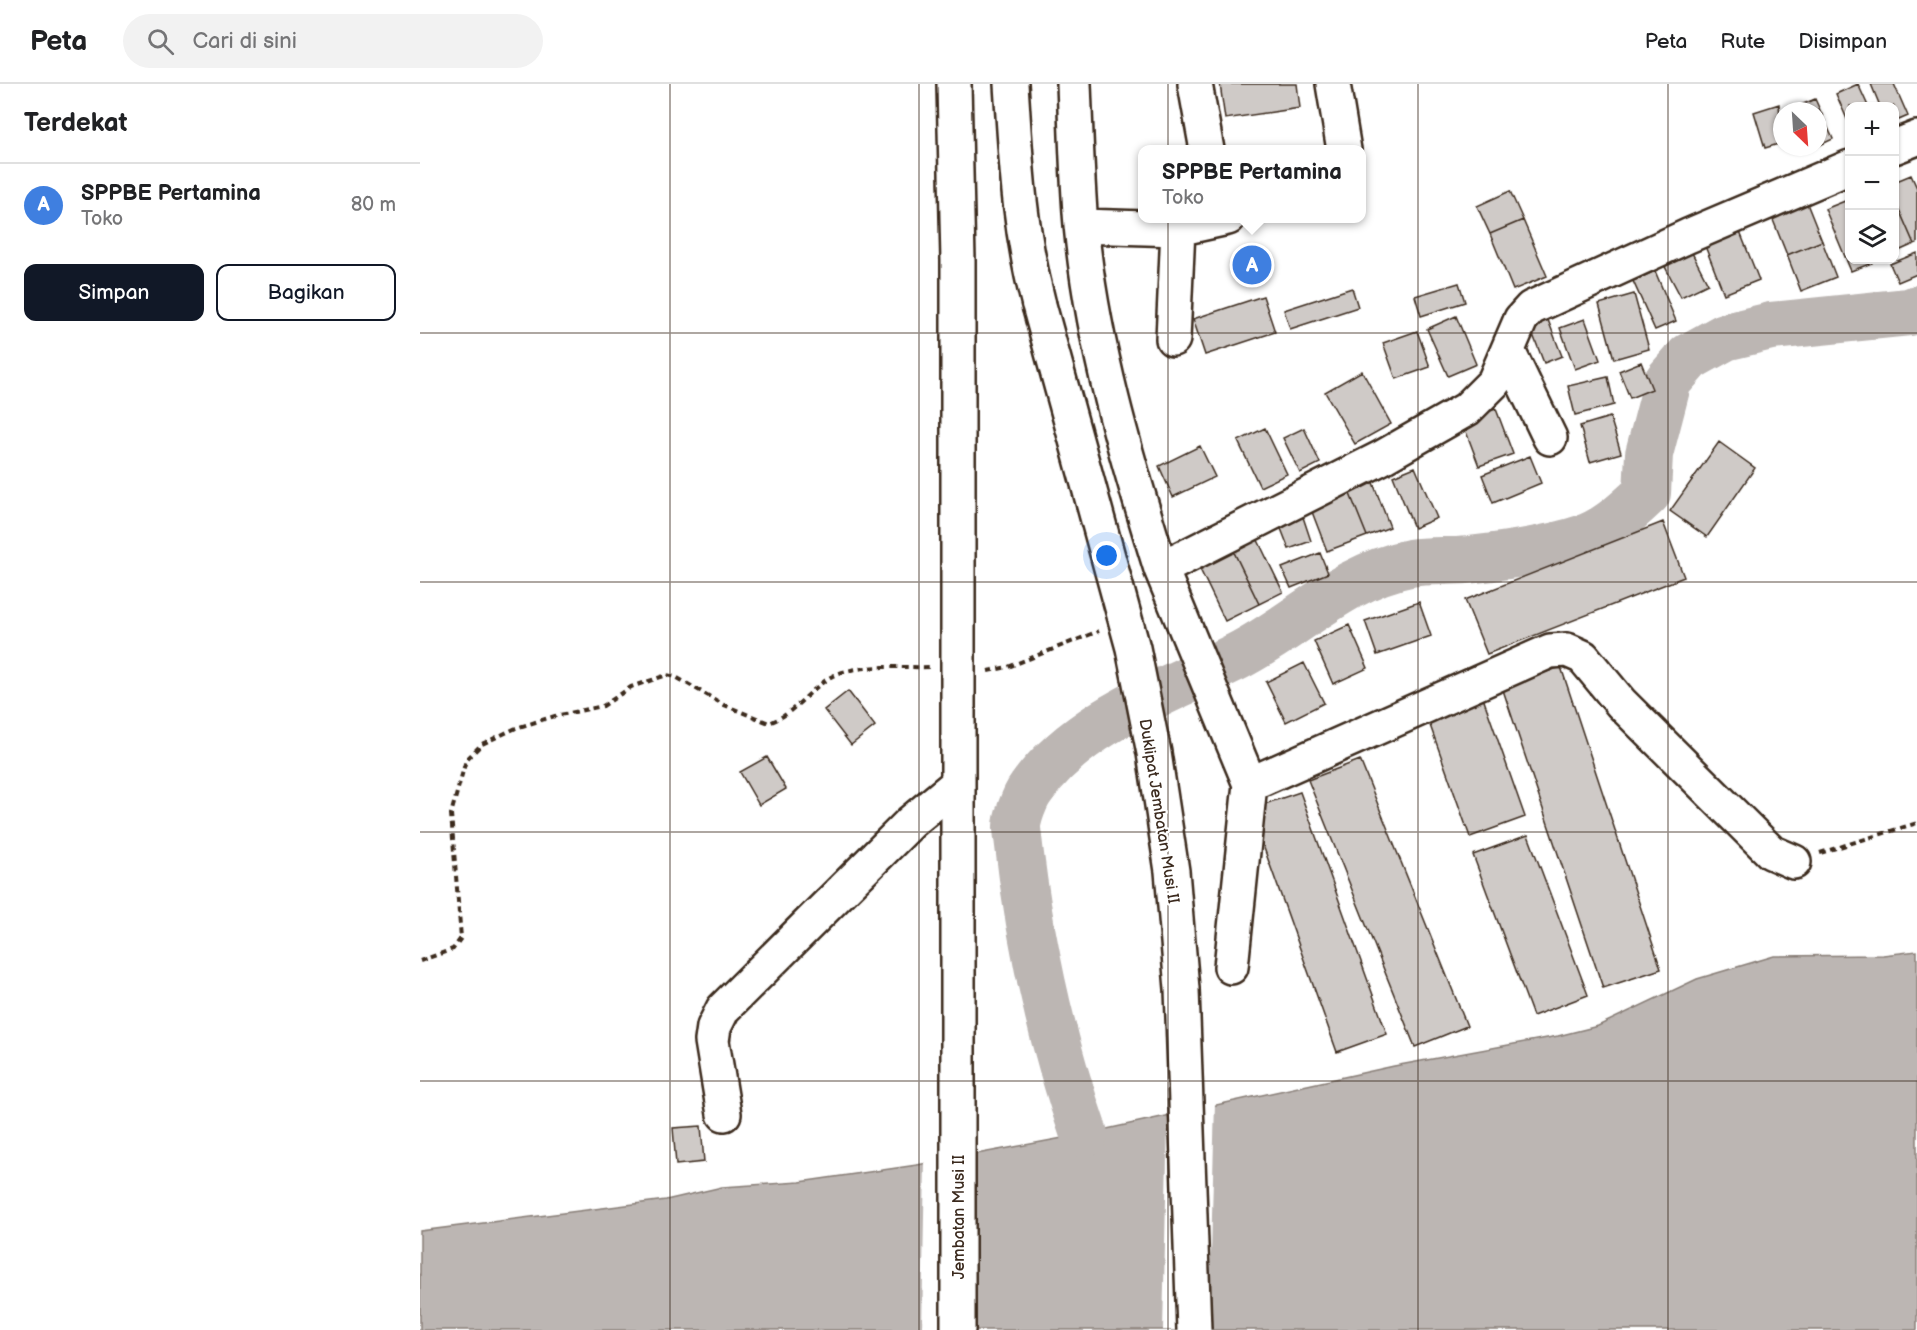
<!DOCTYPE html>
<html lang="id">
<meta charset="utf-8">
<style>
body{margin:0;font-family:"Balsamiq Sans",sans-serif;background:#f2f2f2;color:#202124}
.controls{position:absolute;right:18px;top:18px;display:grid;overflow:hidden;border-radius:12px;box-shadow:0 2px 4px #0004}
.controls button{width:54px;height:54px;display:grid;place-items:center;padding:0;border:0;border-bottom:2px solid #e0e0e0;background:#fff;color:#202124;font:30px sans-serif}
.compass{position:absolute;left:1353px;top:18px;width:54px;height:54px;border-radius:50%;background:#fff;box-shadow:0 2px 4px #0004;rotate:155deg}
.you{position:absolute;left:687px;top:472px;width:21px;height:21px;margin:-15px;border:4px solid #fff;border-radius:50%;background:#1a73e8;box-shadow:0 0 0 9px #1a73e833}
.badge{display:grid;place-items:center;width:39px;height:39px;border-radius:50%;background:#111827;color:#fff;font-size:20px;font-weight:700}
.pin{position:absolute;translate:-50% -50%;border:3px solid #fff;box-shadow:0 2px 6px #0006}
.popup{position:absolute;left:718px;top:61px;width:228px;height:78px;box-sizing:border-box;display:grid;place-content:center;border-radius:12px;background:#fff;filter:drop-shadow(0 2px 4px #0005);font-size:20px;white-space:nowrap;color:#757577}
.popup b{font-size:22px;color:#202124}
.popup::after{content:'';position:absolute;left:50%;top:100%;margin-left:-12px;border:12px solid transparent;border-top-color:#fff}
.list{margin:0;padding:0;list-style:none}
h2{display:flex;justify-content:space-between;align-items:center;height:78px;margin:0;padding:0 24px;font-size:26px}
h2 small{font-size:20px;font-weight:400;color:#757577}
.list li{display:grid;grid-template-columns:39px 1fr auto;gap:18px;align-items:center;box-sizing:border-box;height:84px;padding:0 24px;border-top:2px solid #e0e0e0}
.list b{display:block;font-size:22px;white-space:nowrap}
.list p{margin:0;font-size:20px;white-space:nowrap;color:#757577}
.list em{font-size:20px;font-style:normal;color:#757577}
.actions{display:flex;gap:12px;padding:18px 24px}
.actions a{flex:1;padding:14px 0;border:2px solid #111827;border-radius:12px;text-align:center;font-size:21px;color:#111827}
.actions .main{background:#111827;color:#fff}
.icon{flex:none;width:33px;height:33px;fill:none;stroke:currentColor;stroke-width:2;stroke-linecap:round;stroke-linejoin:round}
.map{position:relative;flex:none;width:1497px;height:1246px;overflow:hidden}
header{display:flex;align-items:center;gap:36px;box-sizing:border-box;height:84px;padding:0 30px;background:#fff;border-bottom:2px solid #e0e0e0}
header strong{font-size:28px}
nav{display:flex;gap:33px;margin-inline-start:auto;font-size:21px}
.search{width:420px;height:54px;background:#f2f2f2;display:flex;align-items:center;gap:15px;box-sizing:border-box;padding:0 21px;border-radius:33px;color:#757577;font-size:22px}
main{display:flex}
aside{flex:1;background:#fff}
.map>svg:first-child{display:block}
.water{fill:#bcb6b3;stroke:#887e77;stroke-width:1.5}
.pier{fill:#fff}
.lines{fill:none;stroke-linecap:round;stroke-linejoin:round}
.river{stroke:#bcb6b3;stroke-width:48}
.building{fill:#cfcac7;stroke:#3b2a1e;stroke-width:1.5}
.minor-casing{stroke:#3b2a1e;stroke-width:38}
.highway-casing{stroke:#3b2a1e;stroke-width:38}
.path{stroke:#3b2a1e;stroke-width:4;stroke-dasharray:6 4.5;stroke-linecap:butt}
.minor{stroke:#fff;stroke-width:33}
.highway{stroke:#fff;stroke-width:33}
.highway-bridge-casing{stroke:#3b2a1e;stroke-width:38;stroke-linecap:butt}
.highway-bridge{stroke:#fff;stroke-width:33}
.grid{fill:none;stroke:#3b2a1e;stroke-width:1.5;stroke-opacity:0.55}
.labels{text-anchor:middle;stroke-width:4.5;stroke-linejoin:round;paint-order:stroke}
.street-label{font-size:16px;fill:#3b2a1e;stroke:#fff}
</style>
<header>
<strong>Peta</strong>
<div class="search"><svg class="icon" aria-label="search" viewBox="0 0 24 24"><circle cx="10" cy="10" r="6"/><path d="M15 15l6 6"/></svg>Cari di sini</div>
<nav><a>Peta</a><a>Rute</a><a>Disimpan</a></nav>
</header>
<main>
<aside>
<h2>Terdekat<small></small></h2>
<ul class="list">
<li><span class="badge" style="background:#3f7fe0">A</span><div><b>SPPBE Pertamina</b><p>Toko</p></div><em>80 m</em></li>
</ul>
<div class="actions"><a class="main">Simpan</a><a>Bagikan</a></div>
</aside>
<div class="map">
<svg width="1497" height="1246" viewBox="0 0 1497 1246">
<rect width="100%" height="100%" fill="#fff"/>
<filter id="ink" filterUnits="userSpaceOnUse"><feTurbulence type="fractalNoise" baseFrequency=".0167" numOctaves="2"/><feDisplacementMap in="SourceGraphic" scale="12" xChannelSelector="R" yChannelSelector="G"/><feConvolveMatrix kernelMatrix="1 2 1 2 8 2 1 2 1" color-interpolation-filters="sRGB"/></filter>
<g filter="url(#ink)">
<path class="water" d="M1497,867V1246H0V1147L246,1116L302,1103L380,1098L497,1081L664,1050L974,982L1138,952L1178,942L1277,895L1354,872L1463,871Z"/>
<path class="pier" d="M795,1018L789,1246H743L748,1028Z
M548,1068L545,1246H502L505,1076Z"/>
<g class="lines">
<path class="river" d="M664,1050C630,952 608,848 597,745C596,736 605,713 611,705C658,637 746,608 818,572C875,543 925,491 990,479C1009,476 1029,478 1048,476C1088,472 1130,466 1168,453C1190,444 1210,425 1227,409L1229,370L1248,297L1269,273L1305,253L1351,242L1489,228L1497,225"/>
</g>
<path class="building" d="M800,0H877L880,24L805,35Z
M1438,0L1448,22H1430V42L1416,10Z
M1451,0H1474L1488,32L1474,38V22H1460Z
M1395,15L1413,55L1398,62V27H1367Z
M1359,20L1362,59L1345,64L1334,28Z
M1491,91L1497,104V159L1494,160L1474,114V98Z
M1090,107L1103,136L1070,150L1057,122Z
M1474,114L1494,160L1474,169Z
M1386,117L1402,157L1367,171L1351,131Z
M1425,117L1430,126V176H1450L1452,179L1431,187L1405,125Z
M1103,136L1127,192L1093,206L1070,150Z
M1318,143L1339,196L1304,210L1283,157Z
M1402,157L1416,193L1381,207L1367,171Z
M1269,163L1288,200L1261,213L1242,177Z
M1497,169V190L1478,198L1470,180Z
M1235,187L1256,237L1235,246L1213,197Z
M1039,199L1045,218L1001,232L995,212Z
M932,204L938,223L870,245L864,226Z
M1214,210L1229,265L1194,275L1179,220Z
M843,212L855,248L785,271L773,235Z
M1036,232L1056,280L1028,292L1007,245Z
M1165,235L1180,276L1155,285L1140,244Z
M1128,236L1142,272L1124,279L1110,243Z
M997,247L1010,283L976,295L963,259Z
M1221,278L1232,305L1210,314L1199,287Z
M942,287L971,340L935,360L905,308Z
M1188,293L1194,321L1155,331L1148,302Z
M1076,325L1093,370L1059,382L1042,337Z
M1190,333L1201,369L1170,378L1160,342Z
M845,344L867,390L840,403L818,357Z
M884,344L900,379L880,389L863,354Z
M1299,358L1335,384L1287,453L1250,427Z
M780,362L795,393L753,413L739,382Z
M1110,372L1121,399L1073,419L1062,391Z
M995,383L1017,434L994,444L973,392Z
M952,396L970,443L947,452L928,405Z
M928,405L947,452L907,467L889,420Z
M883,433L891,457L869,465L860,442Z
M1243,438L1264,493L1067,570L1045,516Z
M835,450L863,508L839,520L811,462Z
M811,462L839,520L805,537L777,479Z
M900,469L908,489L871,504L862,484Z
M999,518L1011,552L957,571L945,537Z
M929,541L948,584L913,600L894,557Z
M884,579L904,619L866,638L846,598Z
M1141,583L1241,885L1183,904L1082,603Z
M428,607L455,642L431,661L404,626Z
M1062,611L1105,733L1050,753L1006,630Z
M347,673L366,705L339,721L320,688Z
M940,676L1047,942L995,963L888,696Z
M880,708L967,950L917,968L830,725Z
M1108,751L1168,911L1113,932L1053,771Z
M281,1042L284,1078L256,1081L253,1044Z"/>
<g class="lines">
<defs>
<path id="minor" d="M654,0C656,47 657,94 661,141C672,259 706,373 741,485L961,374L1047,325L1074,298L1101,235L1111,224L1268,152L1430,83
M775,0L787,66
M913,0L924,66
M1474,63L1497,54
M661,142L758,145L808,134
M753,255L758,145
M1088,267L1130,354
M741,485L830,700L811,883
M830,700L1130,567L1147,566L1163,573L1201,619L1351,768L1374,778
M304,1030L292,957L294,943L303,925L491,738L537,700"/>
<path id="highway" d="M534,0L538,177V1246
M591,0C596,78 599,145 619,221"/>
</defs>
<use href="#minor" class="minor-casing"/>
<use href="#highway" class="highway-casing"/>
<path class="path" d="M568,587L588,583L679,547
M1400,769L1497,739
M0,877L33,865L41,854L31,730L46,676L62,660L96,644L135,632L183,622L211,603L247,591L256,593L304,621L349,639C374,630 387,608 409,594C432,579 482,584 510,583"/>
<use href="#minor" class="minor"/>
<use href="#highway" class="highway"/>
<defs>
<path id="highway-bridge" d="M619,221L713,564L734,669L752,787L762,905L774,1246"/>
</defs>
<use href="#highway-bridge" class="highway-bridge-casing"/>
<use href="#highway-bridge" class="highway-bridge"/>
</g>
</g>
<path class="grid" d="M250,0V1246M499,0V1246M748,0V1246M998,0V1246M1248,0V1246M0,249H1497M0,498H1497M0,748H1497M0,997H1497"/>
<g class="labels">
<g class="street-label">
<text transform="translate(740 727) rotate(81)" y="6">Duklipat Jembatan Musi II</text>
<text transform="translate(538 1133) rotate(-90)" y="6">Jembatan Musi II</text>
</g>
</g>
</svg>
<div class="controls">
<button>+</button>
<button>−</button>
<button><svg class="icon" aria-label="layers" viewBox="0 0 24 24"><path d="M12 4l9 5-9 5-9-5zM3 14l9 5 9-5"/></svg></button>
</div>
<svg class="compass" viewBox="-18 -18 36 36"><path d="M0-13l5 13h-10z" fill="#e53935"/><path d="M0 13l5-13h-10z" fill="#757577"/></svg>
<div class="you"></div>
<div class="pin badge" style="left:832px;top:181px;background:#3f7fe0">A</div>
<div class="popup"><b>SPPBE Pertamina</b>Toko</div>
</div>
</main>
